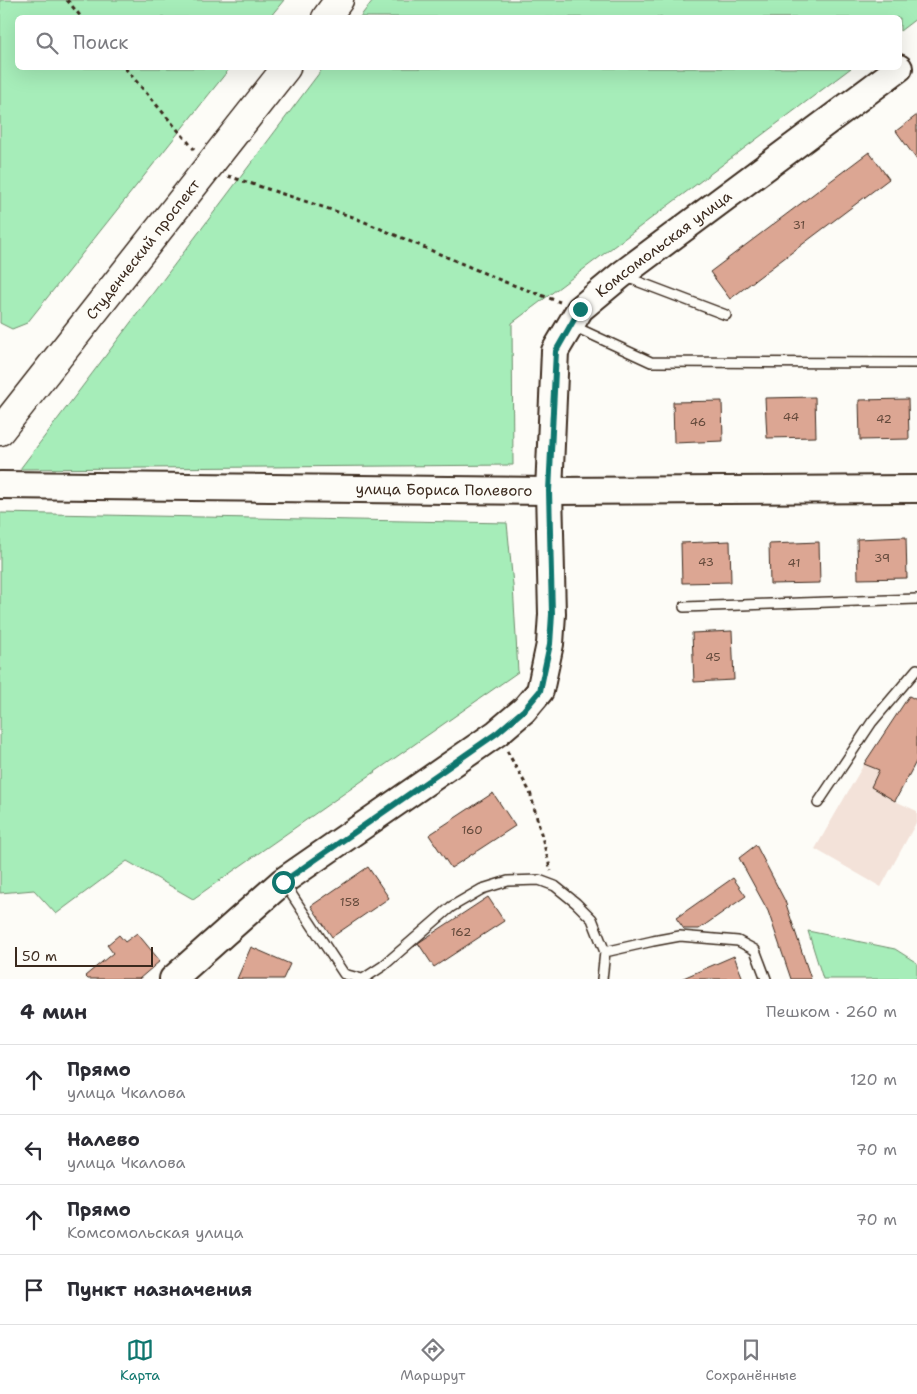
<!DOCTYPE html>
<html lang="ru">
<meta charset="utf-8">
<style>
body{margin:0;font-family:"Shantell Sans",sans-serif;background:#f7f7f7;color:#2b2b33}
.scale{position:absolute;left:15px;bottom:12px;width:138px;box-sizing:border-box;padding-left:5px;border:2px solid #3b2a1e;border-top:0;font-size:14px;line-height:18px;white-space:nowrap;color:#3b2a1e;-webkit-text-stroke:4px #fdfcf7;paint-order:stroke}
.stop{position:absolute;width:15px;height:15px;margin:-11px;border:4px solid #0f766e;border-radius:50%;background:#fff}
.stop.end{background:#0f766e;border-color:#fff;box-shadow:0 1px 5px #0008}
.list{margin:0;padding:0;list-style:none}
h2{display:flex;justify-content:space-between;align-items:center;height:65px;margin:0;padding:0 20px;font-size:21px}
h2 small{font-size:16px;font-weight:400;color:#7c7c81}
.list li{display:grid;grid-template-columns:32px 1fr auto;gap:15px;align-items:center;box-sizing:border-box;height:70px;padding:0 20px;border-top:1px solid #e1e1e2}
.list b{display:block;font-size:19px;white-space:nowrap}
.list p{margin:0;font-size:16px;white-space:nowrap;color:#7c7c81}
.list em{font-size:16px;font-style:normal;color:#7c7c81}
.icon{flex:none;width:28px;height:28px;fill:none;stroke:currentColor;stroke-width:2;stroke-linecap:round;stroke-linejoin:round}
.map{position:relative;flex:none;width:917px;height:979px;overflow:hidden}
.search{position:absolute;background:#fff;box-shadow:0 5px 20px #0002;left:15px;right:15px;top:15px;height:55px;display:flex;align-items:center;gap:12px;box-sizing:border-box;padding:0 18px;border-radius:8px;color:#7c7c81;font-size:19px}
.sheet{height:345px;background:#fff}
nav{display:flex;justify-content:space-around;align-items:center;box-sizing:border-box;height:70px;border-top:1px solid #e1e1e2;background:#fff;font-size:14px;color:#7c7c81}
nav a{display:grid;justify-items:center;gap:2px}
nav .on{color:#0f766e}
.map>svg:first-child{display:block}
.built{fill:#f3e2d9}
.green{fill:#a6edb9;stroke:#708c6c}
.building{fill:#dca693;stroke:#3b2a1e}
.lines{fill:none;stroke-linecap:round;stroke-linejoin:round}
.lane-casing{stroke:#3b2a1e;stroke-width:12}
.secondary-casing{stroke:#3b2a1e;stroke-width:30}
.highway-casing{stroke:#3b2a1e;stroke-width:31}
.path{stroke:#3b2a1e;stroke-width:3;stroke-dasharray:4 4;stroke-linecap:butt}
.lane{stroke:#fdfcf7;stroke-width:9}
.secondary{stroke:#fdfcf7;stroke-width:26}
.highway{stroke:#fdfcf7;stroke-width:28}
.route{stroke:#0f766e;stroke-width:6}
.labels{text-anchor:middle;stroke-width:4.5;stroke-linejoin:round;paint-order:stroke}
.number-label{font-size:12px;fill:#63493b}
.street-label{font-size:15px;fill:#3b2a1e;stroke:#fdfcf7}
</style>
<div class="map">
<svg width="917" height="979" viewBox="0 0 917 979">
<rect width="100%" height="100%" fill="#fdfcf7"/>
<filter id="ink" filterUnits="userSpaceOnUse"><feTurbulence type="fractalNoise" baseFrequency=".02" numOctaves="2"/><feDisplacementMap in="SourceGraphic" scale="10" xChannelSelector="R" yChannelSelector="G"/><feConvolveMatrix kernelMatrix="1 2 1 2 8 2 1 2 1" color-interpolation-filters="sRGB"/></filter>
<g filter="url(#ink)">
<path class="built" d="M909,696L917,700V760L895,801L917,811V821L881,887L815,849L864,764Z"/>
<path class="green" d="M0,0H284L270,17L18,18V68H230L27,323L12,329L0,323Z
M373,0H917V18L900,31V18L360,17Z
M323,68H851L512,323L513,465L20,469Z
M0,513L507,523L513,585L518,672L193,899L127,861L56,914L34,890L0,893Z
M808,931L895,949L917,963V979H823Z"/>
<path class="building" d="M917,115V160L896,131Z
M869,152L889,179L730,299L710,272Z
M815,397L816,437L767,438L765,398Z
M908,399L909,439L860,440L859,400Z
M722,401L723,441L674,443L673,402Z
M906,537L907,578L858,579L857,539Z
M730,541L731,582L682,583L681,543Z
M819,542L820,583L770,584L769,544Z
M732,631L734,680L694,682L692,633Z
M909,696L917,700V760L895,801L871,787L879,770L864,764Z
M493,793L515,826L451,868L429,835Z
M756,845L785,901L811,979H791L768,911L739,858Z
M368,867L389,898L332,937L311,906Z
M733,878L746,896L699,929H684L676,918Z
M488,897L504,921L434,967L418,943Z
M137,933L160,961L139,979H88L85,976L113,953L107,945L119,935L125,942Z
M251,947L290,964L283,979H237Z
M734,956L743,979H681Z"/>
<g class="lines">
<defs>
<path id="lane" d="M626,277L726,315
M573,326L651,362L917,363
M684,607L917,599
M818,803L872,722L917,669
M284,883L344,974L362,979
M605,952L653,941L680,936L738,941L755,950L766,979
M363,979L383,966L451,907L482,889L508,881L539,880L555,886L576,903L592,919L605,952L602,979"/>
<g id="secondary">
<path id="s1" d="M0,485L549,491L917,489"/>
<path id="s2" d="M173,979L283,881L497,733L524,710L540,691L550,644L552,614L549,491L555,351L580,309L621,275L899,68"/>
</g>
<g id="highway">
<path d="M326,18L339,0"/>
<path id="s3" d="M0,431L286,68"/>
</g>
</defs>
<use href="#lane" class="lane-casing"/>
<use href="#secondary" class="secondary-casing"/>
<use href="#highway" class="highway-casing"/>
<path class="path" d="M67,0L82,18
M125,68L194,149
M228,176L353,217L505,282L560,302
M507,751L530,792L551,871"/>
<use href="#lane" class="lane"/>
<use href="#secondary" class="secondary"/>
<use href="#highway" class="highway"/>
</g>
</g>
<g class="lines" filter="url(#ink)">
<path class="route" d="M283,882L497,733L524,710L540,691L544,672L550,644L552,614L549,491L556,351L580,309"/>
</g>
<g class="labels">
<g class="number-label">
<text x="799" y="229">31</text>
<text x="791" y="421">44</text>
<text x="884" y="423">42</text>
<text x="698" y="426">46</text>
<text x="882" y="562">39</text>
<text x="706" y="566">43</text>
<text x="794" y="567">41</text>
<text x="713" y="661">45</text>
<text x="472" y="834">160</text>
<text x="350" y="906">158</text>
<text x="461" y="936">162</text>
</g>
<g class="street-label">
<text dy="5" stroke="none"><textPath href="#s2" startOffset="964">Комсомольская улица</textPath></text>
<text dy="5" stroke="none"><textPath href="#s3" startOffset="231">Студенческий проспект</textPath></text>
<text dy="5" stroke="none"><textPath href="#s1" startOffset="444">улица Бориса Полевого</textPath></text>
</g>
</g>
</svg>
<div class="scale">50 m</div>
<div class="stop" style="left:283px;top:882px"></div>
<div class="stop end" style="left:580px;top:309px"></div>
<div class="search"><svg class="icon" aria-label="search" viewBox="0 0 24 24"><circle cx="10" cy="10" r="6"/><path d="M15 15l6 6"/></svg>Поиск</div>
</div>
<section class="sheet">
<h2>4 мин<small>Пешком · 260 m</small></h2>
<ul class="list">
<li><svg class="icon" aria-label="ahead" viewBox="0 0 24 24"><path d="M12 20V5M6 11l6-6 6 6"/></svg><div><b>Прямо</b><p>улица Чкалова</p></div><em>120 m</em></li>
<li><svg class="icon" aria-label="left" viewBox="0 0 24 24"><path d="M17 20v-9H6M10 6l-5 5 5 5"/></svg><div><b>Налево</b><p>улица Чкалова</p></div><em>70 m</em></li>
<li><svg class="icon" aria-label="ahead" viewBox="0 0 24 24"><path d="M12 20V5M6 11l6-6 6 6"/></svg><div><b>Прямо</b><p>Комсомольская улица</p></div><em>70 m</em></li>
<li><svg class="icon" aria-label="arrive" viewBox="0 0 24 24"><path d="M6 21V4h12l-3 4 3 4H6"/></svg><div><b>Пункт назначения</b></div></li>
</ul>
</section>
<nav>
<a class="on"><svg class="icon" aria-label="map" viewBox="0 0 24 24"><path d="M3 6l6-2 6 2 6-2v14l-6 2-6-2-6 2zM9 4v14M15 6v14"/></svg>Карта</a>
<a><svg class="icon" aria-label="directions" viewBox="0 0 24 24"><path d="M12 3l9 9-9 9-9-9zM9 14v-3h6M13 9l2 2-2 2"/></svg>Маршрут</a>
<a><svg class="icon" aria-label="saved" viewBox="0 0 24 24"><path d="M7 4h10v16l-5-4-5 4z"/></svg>Сохранённые</a>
</nav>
